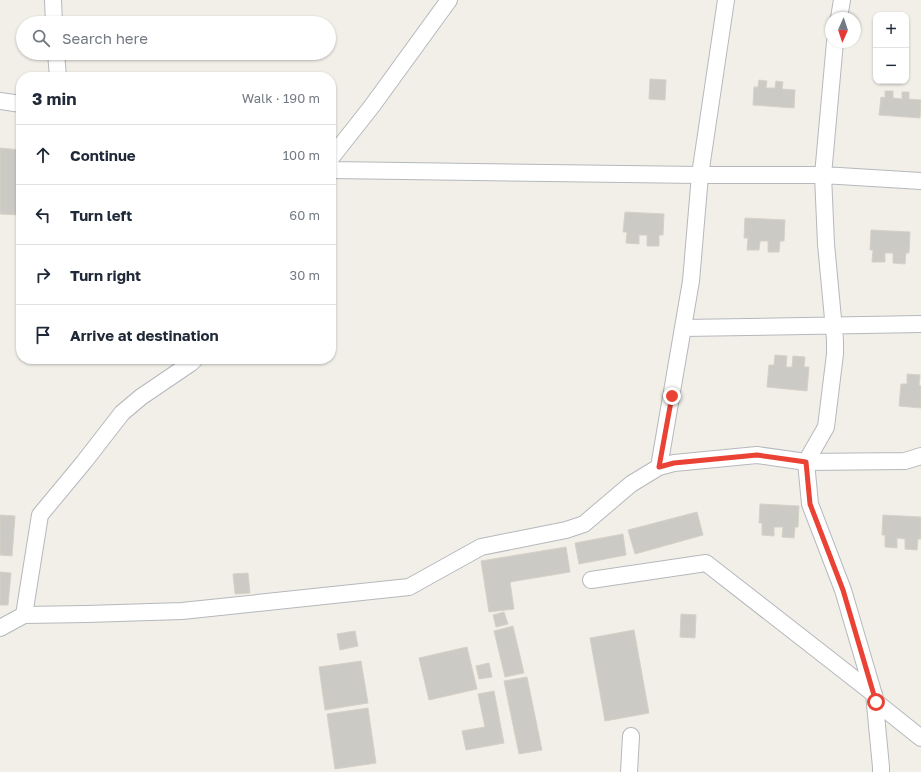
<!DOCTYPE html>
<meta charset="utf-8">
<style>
body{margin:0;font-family:"Golos Text",sans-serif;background:#f2f2f3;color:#1f2937}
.controls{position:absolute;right:12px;top:12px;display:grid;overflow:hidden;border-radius:8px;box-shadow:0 1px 3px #0004}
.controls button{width:36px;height:36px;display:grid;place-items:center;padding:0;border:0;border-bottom:1px solid #e0e1e3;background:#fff;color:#1f2937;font:20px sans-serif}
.compass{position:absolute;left:825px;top:12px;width:36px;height:36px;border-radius:50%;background:#fff;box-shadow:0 1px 3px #0004;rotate:183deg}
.stop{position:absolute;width:12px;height:12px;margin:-9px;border:3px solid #ea4335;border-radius:50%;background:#fff}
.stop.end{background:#ea4335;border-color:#fff;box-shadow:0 1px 4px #0008}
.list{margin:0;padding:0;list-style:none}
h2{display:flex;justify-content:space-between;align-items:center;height:52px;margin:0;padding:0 16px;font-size:17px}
h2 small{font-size:13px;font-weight:400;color:#747a83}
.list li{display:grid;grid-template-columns:26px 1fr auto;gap:12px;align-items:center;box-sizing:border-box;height:60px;padding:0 16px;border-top:1px solid #e0e1e3}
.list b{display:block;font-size:15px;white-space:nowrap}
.list em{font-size:13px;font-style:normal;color:#747a83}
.icon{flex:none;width:22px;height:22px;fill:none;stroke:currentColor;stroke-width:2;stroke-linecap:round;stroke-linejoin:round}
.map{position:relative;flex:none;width:921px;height:772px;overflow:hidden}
.search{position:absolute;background:#fff;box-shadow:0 1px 3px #0004;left:16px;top:16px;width:320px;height:44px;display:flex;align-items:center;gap:10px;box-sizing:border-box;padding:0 14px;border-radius:22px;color:#747a83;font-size:15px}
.panel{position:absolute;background:#fff;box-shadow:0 1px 3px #0004;left:16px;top:72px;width:320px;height:292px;border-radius:16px}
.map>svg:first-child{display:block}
.building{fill:#cccac5;stroke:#d6d1c6}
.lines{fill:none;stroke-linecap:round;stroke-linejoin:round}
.street-casing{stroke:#b5b8bc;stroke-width:18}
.street{stroke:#fff;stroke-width:16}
.route{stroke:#ea4335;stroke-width:5}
</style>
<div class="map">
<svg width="921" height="772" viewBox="0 0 921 772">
<rect width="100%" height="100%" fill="#f1efe8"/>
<path class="building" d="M650,79L666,80L665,100L649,99Z
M759,80L767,81L766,88H775L776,81L783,82L782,89L795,90L794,108L753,105L754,87H758Z
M885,91H893V98L902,99V92H909V99L921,100L920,118L879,115L881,97L885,98Z
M0,148L21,150V215L0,214Z
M625,212L664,214L663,235H659V246H647V235H639V244L626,243L627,232H623Z
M745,218L785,220L784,241H780L779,252H768V241H760L759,250H747L748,238H744Z
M871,230L910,232L909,253H906L905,264L893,263V253H885V262H872L873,250H870Z
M775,355L787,356L786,367H792L793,356L805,357L804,367H809L807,391L767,387L769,365H774Z
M907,374L920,375L919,385L921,386V408L899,406L901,384H907Z
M760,504L799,506L798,527H795L794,538L782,537L783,527H774V536L762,535V523H759Z
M697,512L703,535L635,554L628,530Z
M0,515L15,516L12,556L0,555Z
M883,515L921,517V539H918L917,550L905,549V539L897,538V548L885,547V535H882Z
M623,534L626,555L579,564L575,543Z
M566,547L570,572L510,582L514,609L489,612L481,561Z
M0,572L11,573L8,605H0Z
M248,573L250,593L235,594L233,574Z
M504,612L508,624L496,627L493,615Z
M681,614L696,615L695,638L680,637Z
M513,626L524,673L505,677L494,631Z
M634,630L649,713L605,721L590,638Z
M355,631L358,646L340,650L337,634Z
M467,647L477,689L429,700L419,658Z
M361,661L368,703L325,710L319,667Z
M489,663L492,677L479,679L476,666Z
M527,677L542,750L519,754L504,681Z
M494,691L504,743L466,750L462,731L485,727L478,694Z
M368,708L376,763L335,769L327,714Z"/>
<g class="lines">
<defs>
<path id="street" d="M53,0L54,23
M839,18L842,0
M835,42L823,175L826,244L835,340V354L826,427L806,462L810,504L843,590L876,702L921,738
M56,53L58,77
M0,101L21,104
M331,158L372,106L449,0
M331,170L700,175H823L921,181
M683,328L921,324
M659,467L691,281L700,175L726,0
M591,580L706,563L874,694L881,767V772
M24,615L40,515L84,462L122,413L141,397L191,363L195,359
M0,628L24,615L87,614L182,611L409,587L481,547L566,530L584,524L631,484L659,467L674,463L757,455L806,462L905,461L921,456
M629,772L631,736"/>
</defs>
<use href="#street" class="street-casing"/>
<use href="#street" class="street"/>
</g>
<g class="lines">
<path class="route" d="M672,396L659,467L674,463L757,455L806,462L810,504L843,590L876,702"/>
</g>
</svg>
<div class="controls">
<button>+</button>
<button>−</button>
</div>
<svg class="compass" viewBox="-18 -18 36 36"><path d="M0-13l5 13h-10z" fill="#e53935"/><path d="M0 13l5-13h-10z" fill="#747a83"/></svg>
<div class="stop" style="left:876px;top:702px"></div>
<div class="stop end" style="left:672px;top:396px"></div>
<div class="search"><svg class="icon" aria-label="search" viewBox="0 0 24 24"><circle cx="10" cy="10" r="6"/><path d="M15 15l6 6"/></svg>Search here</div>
<section class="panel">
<h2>3 min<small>Walk · 190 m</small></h2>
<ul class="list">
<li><svg class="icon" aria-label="ahead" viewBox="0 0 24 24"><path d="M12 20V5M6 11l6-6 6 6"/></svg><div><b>Continue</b></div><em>100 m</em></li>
<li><svg class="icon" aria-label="left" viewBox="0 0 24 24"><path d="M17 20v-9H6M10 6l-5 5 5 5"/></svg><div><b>Turn left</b></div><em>60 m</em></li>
<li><svg class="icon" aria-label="right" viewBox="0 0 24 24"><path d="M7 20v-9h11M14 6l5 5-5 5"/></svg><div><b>Turn right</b></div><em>30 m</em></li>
<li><svg class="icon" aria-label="arrive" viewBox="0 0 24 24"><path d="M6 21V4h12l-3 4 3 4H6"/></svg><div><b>Arrive at destination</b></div></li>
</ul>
</section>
</div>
